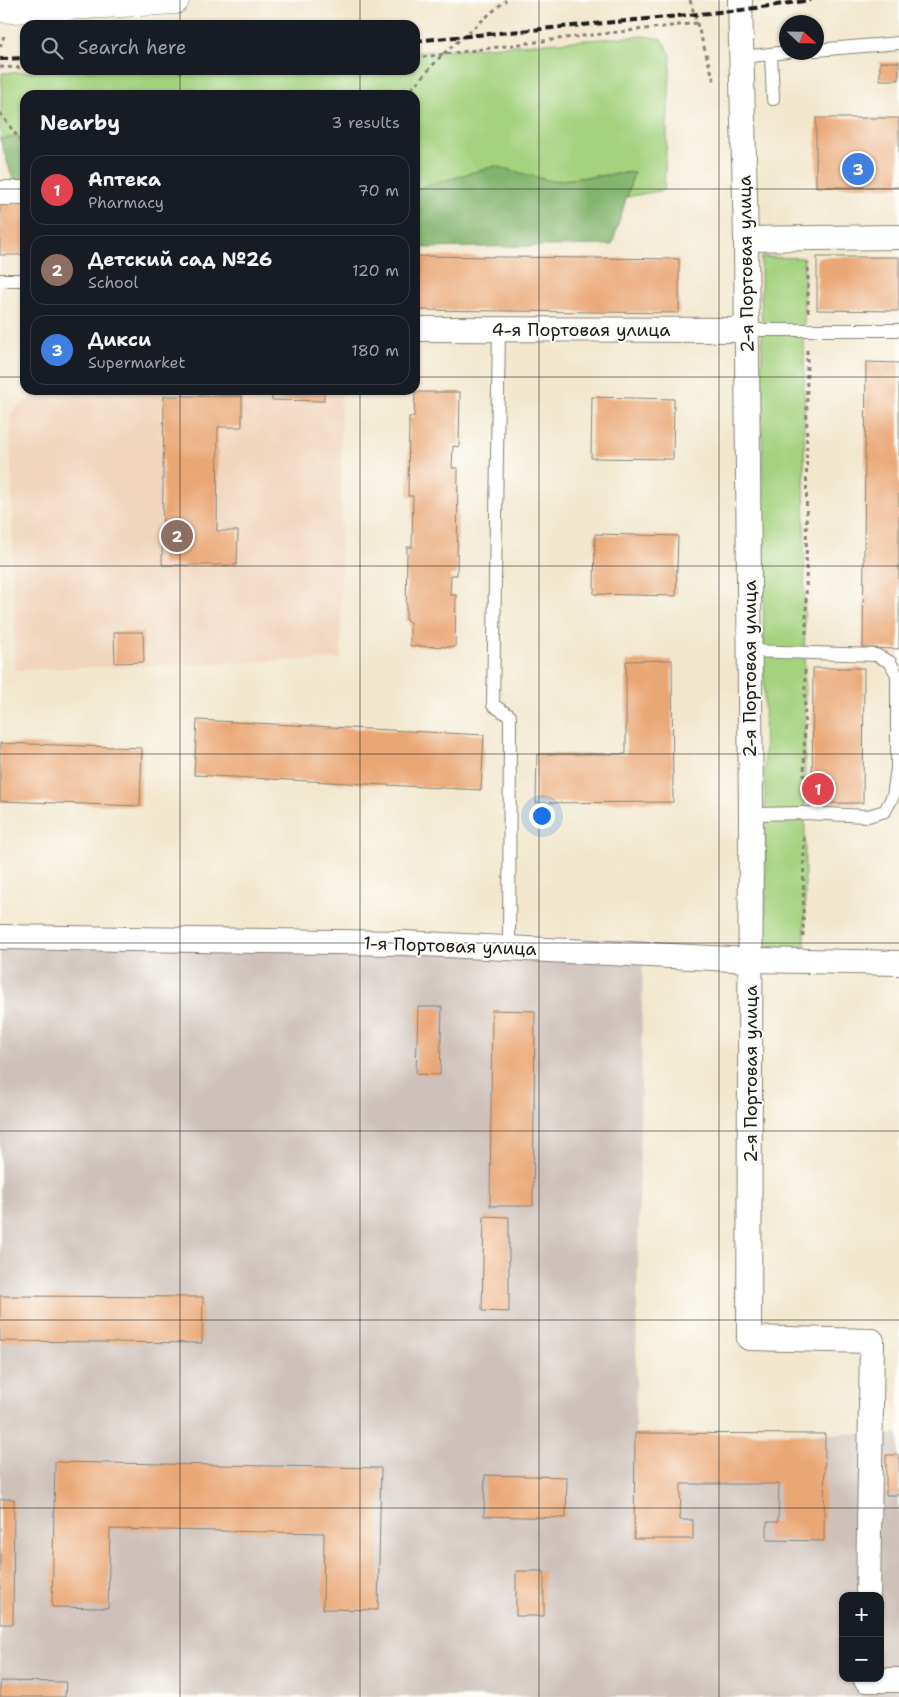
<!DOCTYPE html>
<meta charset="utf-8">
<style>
body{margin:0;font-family:"Shantell Sans",sans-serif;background:#20242c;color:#f1f3f6}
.controls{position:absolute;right:15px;bottom:15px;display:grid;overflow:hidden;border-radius:10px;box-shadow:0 1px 4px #0004}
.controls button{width:45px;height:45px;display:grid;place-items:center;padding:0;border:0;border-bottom:1px solid #363941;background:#171b24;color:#f1f3f6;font:25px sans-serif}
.compass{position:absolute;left:779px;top:15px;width:45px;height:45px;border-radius:50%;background:#171b24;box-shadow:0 1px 4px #0004;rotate:112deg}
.you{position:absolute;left:541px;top:815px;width:18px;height:18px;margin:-12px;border:4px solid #fff;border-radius:50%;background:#1a73e8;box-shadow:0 0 0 8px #1a73e833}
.badge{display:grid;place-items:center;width:32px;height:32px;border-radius:50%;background:#d1495b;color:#fff;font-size:16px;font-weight:700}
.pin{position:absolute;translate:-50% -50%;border:2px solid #fff;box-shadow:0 1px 5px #0006}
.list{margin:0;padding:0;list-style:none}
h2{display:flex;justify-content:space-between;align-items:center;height:65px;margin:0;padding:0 20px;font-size:21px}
h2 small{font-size:16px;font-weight:400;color:#9ea1a6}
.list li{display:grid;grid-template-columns:32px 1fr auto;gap:15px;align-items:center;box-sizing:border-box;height:70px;margin:0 10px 10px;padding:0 10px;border:1px solid #363941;border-radius:15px}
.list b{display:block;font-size:19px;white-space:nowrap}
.list p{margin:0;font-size:16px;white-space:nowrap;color:#9ea1a6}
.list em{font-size:16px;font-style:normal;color:#9ea1a6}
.icon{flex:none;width:28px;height:28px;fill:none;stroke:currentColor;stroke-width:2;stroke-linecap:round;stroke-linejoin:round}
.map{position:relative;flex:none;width:899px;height:1697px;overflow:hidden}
.search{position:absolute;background:#171b24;box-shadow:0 1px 4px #0004;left:20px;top:20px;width:400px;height:55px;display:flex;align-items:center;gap:12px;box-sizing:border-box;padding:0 18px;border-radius:15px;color:#9ea1a6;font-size:19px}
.panel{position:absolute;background:#171b24;box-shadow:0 1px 4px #0004;left:20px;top:90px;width:400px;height:305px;border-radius:15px}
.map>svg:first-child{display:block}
.built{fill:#f1d5bd}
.industrial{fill:#cec1ba;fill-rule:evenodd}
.green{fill:#a4d27f;stroke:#60774e}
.forest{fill:#83b46e;stroke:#506845}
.building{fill:#eaa776}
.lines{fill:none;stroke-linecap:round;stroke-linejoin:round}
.service-casing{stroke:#878274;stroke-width:14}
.minor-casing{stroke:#878274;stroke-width:26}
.tertiary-casing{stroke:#878274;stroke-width:29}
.path{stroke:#878274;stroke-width:3;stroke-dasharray:4 4;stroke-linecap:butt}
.service{stroke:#fff;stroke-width:12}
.minor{stroke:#fff;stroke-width:24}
.tertiary{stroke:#fff;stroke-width:28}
.rail{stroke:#1c1c1c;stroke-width:4;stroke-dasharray:8 4;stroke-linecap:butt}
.grid{fill:none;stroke:#1c1c1c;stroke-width:1;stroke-opacity:0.55}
.labels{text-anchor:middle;stroke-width:4;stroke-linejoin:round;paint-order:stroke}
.street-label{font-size:18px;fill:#1c1c1c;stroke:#fdfcf7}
</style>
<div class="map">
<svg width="899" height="1697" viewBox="0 0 899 1697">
<rect width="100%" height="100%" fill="#fdfcf7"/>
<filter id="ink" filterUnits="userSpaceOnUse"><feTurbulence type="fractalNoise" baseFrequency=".02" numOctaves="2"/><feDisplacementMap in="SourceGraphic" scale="10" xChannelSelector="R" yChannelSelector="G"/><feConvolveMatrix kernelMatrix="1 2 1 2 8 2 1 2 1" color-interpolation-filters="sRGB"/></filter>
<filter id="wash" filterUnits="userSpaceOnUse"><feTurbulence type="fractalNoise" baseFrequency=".0096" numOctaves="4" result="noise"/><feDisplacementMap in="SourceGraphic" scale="20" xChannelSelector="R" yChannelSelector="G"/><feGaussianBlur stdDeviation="1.12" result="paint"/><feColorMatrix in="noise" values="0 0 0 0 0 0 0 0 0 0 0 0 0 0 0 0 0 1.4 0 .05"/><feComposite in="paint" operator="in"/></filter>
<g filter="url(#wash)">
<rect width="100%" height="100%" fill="#f2e7cd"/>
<path class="built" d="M40,390H341V659L15,670L10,413Z"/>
<path class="industrial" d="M0,939L643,955L635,1433L899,1434V1697H0ZM843,1596H880V1678H843Z"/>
<path class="green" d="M644,36L662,39L671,55L664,190L627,197L634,172L551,181L495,166L415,189V95H25V136L0,139L2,73L77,70H415V52Z
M761,257L804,258L805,948L766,949Z"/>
<path class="forest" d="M25,136V180H13L0,139Z
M495,166L551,181L634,172L612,245L415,248V189Z"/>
<g id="blocks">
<path class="building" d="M880,62H899V80H880Z
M816,118H899V187H816Z
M0,203H25V255H0Z
M416,256L679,259V313L415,310Z
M817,257H899V311L817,310Z
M866,362L899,363V649L863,648Z
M272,390H324V401L272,400Z
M415,392H460L459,447L453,446L452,468H458L457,575H451L450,595H456L455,647L410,646V622L406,621L407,547H412L413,496H408L409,417H414Z
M164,396H242V427H218L217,531H238L237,565H162Z
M592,397L674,399L673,459L591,458Z
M595,534L678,536L676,596L594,594Z
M114,632H143L144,662L115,663Z
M672,660L673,802L536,803L537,754H626V661Z
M813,668H864L863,803H812Z
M197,720L484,735L481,790L194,775Z
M0,743L142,748L140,806L0,801Z
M418,1007H442L440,1075L416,1074Z
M492,1010L535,1011L533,1206H490Z
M484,1216L509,1217V1312L482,1311Z
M0,1296L203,1297L202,1343L0,1341Z
M635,1433L825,1434L824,1541L767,1540V1522H778L779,1484H681L680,1520H693V1539H634Z
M886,1455H899V1495H886Z
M55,1462L381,1468L378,1610L323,1609L324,1533L110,1529L108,1608L52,1607Z
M485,1475L567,1477L566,1518L484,1516Z
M0,1499H14L13,1624H0Z
M516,1571H544V1616H516Z
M0,1681L66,1682L65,1697H0Z"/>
</g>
</g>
<g filter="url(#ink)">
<use href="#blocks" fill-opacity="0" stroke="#878274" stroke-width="1"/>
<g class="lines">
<defs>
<path id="service" d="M816,50L899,43
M771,54L773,99
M742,57L788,52
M0,280H25
M499,329L493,705L510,716L509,948
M747,330H899
M749,651L876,655L890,662L897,675V768L893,796L885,811L868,816L804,813L751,814"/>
<path id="minor" d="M740,0L746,239L751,814L749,1338L872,1341L868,1596
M0,193H25
M746,239L899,237
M415,329L747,330
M0,937L403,943L752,960L899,963
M866,1678V1680H899"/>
<path id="tertiary" d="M0,8L13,9L175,0"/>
</defs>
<use href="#service" class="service-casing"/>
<use href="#minor" class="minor-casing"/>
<use href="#tertiary" class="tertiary-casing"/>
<path class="path" d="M690,0L715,84
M0,47L4,36
M415,58L566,38L697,23
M0,67L25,68
M66,70L121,72L245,70
M406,95L442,55L506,0
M0,113L25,147
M808,312V263
M806,634L807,348
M804,794L805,670
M803,937L804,833"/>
<use href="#service" class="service"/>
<use href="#minor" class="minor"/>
<use href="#tertiary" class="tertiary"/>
<path class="rail" d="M415,41L741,10L811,0
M0,59L25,58"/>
</g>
</g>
<path class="grid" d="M180,0V25M360,0V25M539,0V1697M719,0V1697M180,70V95M360,70V95M0,189H25M415,189H899M0,377H25M415,377H899M180,390V1697M360,390V1697M0,566H899M0,754H899M0,943H899M0,1131H899M0,1320H899M0,1508H899"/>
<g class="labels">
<g class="street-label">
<text transform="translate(746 264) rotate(-91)" y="6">2-я Портовая улица</text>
<text x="581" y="336">4-я Портовая улица</text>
<text transform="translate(750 669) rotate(-90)" y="6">2-я Портовая улица</text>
<text transform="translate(450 946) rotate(2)" y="6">1-я Портовая улица</text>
<text transform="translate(751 1074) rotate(-90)" y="6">2-я Портовая улица</text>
</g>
</g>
</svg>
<div class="controls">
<button>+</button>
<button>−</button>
</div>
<svg class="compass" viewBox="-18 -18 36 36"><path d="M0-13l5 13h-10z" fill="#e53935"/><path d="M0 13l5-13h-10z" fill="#9ea1a6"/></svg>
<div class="you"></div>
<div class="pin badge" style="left:818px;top:789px;background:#e0444e">1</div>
<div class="pin badge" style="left:177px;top:536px;background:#8d6e63">2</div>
<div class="pin badge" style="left:858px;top:169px;background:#3f7fe0">3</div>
<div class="search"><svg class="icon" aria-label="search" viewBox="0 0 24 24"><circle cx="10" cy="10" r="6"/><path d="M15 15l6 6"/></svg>Search here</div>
<section class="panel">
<h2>Nearby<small>3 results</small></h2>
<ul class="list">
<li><span class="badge" style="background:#e0444e">1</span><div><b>Аптека</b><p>Pharmacy</p></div><em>70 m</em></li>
<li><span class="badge" style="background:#8d6e63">2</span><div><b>Детский сад №26</b><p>School</p></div><em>120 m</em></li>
<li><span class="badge" style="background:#3f7fe0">3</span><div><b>Дикси</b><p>Supermarket</p></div><em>180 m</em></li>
</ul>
</section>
</div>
